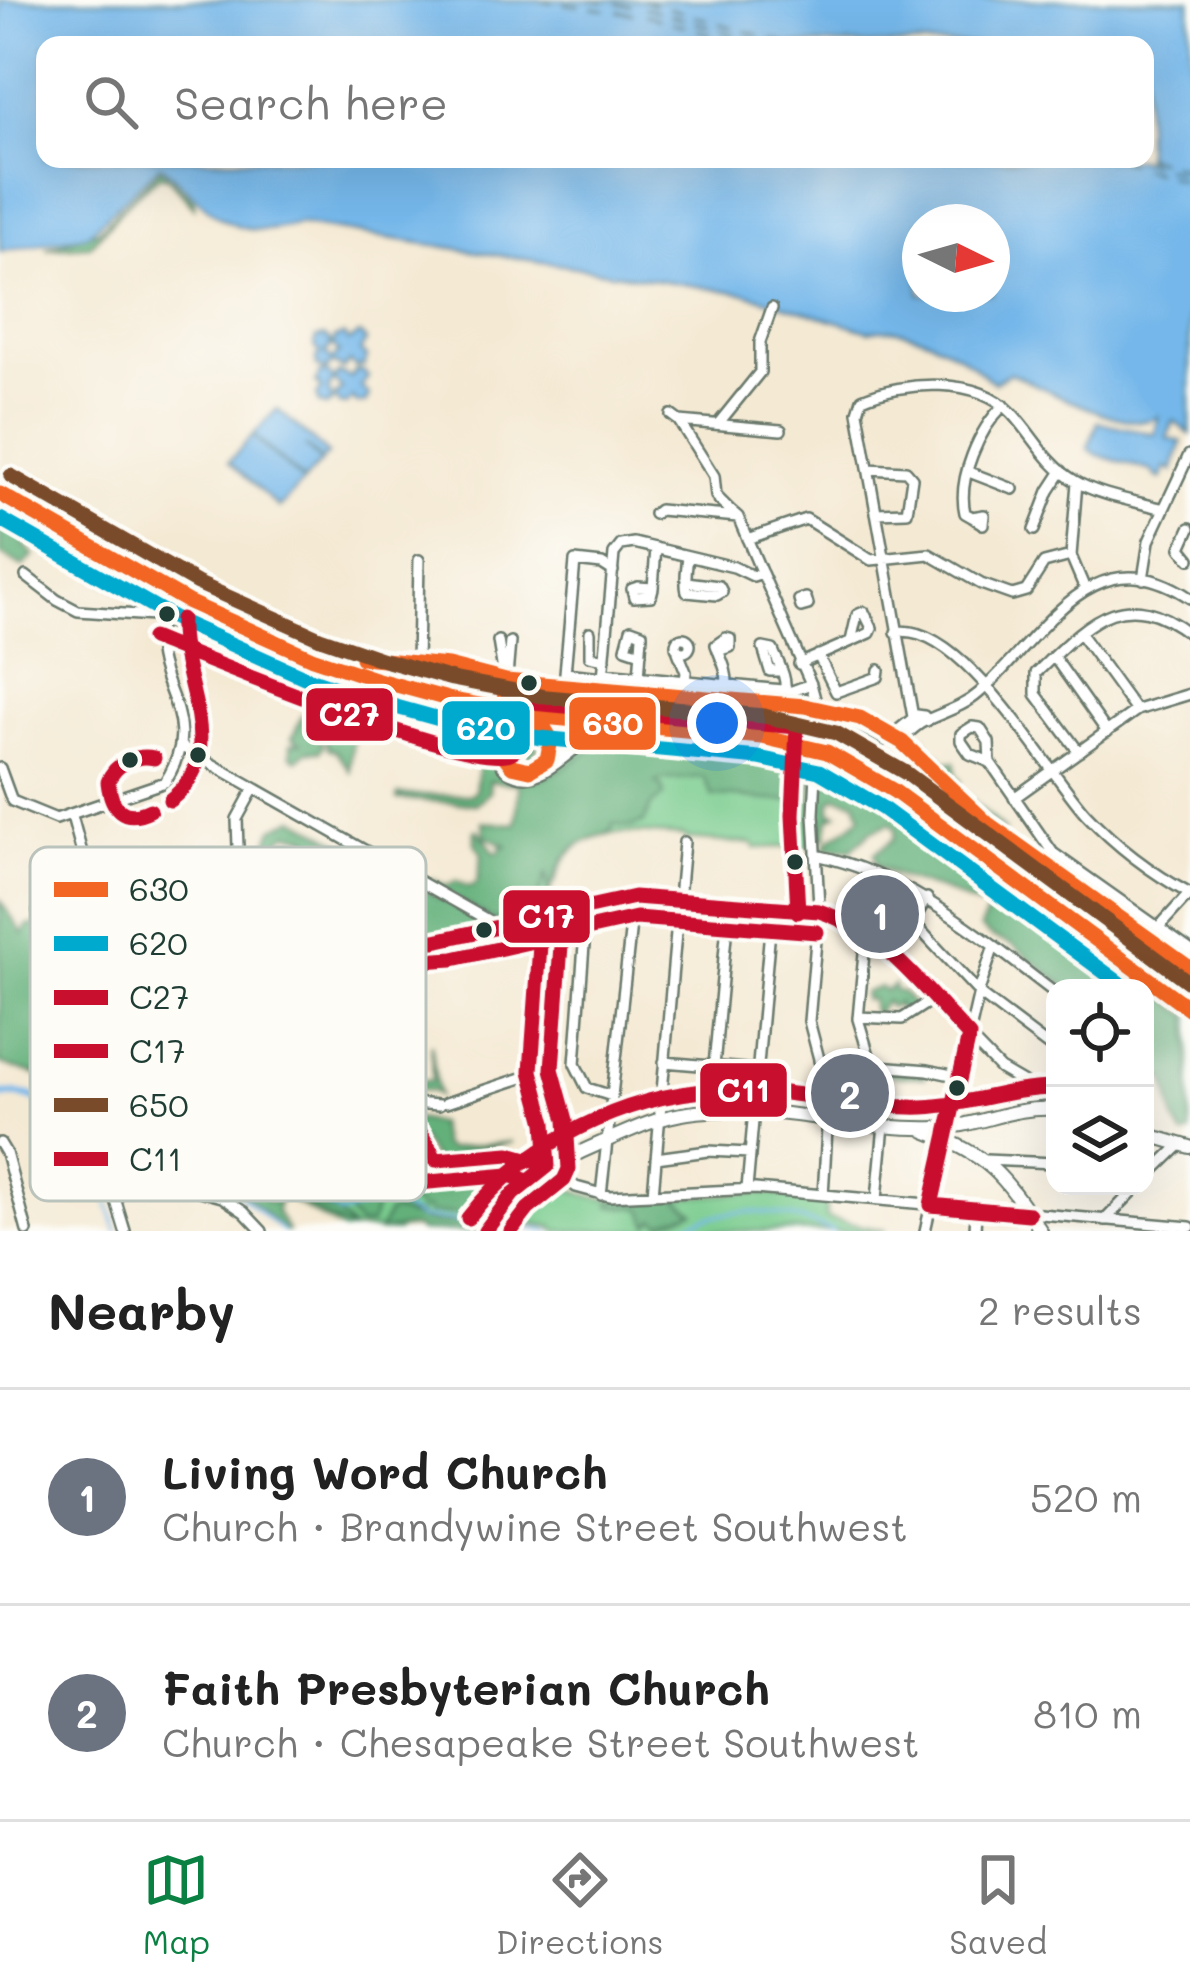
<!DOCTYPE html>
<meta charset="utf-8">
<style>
body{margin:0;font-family:Mali,sans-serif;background:#f2f2f2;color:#222}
.controls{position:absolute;right:36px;bottom:36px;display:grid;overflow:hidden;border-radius:24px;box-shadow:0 12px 48px #0002}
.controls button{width:108px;height:108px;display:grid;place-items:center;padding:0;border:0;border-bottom:3px solid #e0e0e0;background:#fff;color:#222;font:60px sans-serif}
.compass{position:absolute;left:902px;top:204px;width:108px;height:108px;border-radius:50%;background:#fff;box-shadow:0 12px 48px #0002;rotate:95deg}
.you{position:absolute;left:717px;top:723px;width:42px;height:42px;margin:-30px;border:9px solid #fff;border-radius:50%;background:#1a73e8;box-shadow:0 0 0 18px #1a73e833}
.badge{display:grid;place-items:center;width:78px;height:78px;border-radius:50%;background:#0b8043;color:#fff;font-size:39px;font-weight:700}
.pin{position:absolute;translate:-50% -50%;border:6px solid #fff;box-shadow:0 3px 12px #0006}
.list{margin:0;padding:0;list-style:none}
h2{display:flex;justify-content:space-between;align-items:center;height:156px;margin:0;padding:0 48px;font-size:51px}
h2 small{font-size:39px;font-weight:400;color:#767676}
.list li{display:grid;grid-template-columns:78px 1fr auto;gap:36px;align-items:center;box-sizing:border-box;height:216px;padding:0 48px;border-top:3px solid #e0e0e0}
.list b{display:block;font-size:45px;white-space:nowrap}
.list p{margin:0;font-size:39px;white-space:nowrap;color:#767676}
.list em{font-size:39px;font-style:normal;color:#767676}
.icon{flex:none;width:66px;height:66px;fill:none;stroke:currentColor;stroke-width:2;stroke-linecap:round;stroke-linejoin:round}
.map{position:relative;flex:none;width:1190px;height:1231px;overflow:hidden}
.search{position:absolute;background:#fff;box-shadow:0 12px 48px #0002;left:36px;right:36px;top:36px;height:132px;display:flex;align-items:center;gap:30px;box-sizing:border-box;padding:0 42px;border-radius:24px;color:#767676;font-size:45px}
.sheet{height:588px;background:#fff}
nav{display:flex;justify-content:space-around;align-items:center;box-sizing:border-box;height:168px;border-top:3px solid #e0e0e0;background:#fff;font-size:33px;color:#767676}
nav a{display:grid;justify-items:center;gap:6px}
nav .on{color:#0b8043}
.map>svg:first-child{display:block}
.green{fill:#7acc8f;stroke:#4c8462;stroke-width:3}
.forest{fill:#63b07a;stroke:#417657;stroke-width:3}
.water{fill:#74b7ea;stroke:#4a7a8f;stroke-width:3;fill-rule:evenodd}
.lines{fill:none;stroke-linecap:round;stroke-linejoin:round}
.stream{stroke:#74b7ea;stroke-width:3}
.river{stroke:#74b7ea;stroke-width:8}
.ferry{stroke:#39626b;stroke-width:3;stroke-dasharray:15 12;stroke-linecap:butt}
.minor-casing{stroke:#6a796c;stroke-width:14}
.major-casing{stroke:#6a796c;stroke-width:16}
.highway-casing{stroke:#6a796c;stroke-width:20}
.minor{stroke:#fff;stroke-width:9}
.major{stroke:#fff;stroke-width:12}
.highway{stroke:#fff;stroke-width:15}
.highway-bridge-casing{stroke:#6a796c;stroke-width:20;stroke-linecap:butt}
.highway-bridge{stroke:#fff;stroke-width:15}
.bus-1-casing{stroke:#fdfcf7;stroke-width:24}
.bus-2-casing{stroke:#fdfcf7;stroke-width:24}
.bus-3-casing{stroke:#fdfcf7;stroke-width:24}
.bus-4-casing{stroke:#fdfcf7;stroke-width:24}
.bus-5-casing{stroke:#fdfcf7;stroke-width:24}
.bus-6-casing{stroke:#fdfcf7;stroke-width:24}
.bus-1{stroke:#f26522;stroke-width:15}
.bus-2{stroke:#00a9ce;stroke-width:15}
.bus-3{stroke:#c8102e;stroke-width:15}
.bus-4{stroke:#c8102e;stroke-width:15}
.bus-5{stroke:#7a4b2a;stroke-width:15}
.bus-6{stroke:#c8102e;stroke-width:15}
.bus-dot{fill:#1f3d34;stroke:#fdfcf7;stroke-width:4.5}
.key{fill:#fdfcf7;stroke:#bac3bc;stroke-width:3}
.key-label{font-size:33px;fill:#1f3d34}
.line-badge{stroke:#fdfcf7;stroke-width:4.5}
.badge-label{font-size:33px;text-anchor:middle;font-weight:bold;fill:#fff}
</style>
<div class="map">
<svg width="1190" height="1231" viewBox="0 0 1190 1231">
<rect width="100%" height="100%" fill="#fdfcf7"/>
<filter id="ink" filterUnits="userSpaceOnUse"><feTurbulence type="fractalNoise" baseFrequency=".00833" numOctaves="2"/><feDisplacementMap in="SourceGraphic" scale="24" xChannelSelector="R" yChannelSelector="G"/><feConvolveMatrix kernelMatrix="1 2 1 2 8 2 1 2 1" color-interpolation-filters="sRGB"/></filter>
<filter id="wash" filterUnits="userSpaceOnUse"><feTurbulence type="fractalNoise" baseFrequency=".004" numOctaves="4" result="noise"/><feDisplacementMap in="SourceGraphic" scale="48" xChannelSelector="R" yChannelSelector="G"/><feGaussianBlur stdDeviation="2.7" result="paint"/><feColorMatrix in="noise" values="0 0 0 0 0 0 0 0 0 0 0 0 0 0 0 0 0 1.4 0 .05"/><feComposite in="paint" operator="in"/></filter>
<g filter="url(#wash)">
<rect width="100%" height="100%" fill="#f4e9d3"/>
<path class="green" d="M606,680L810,697V703L607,686Z
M609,730L792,745L813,753L811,846L755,848L754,844L685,839V836C646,835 594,822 567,857C560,865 559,874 554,883C549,894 538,902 532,914L410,944L368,932L512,882L544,767Z
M130,914L144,915L189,936L178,953L193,971V937L240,943L293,939L299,995L288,1002L297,1009L316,1089L330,1176C390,1183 443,1194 502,1177L475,1220L442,1230L417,1214L409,1213L397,1231C377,1231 362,1226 343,1231L279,1193L252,1190L246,1199L41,954L129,921Z
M549,1173C592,1221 692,1192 750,1193C776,1194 801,1198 826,1200V1218L886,1231H556L553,1227L499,1218Z"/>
<path class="forest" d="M160,169L193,200L194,207L168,178L159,176L130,200L90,246L46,249L100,230Z
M10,511L40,528L36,536L28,529L25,532L24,544L34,555L23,567L0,554V518Z
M103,576C123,584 154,588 164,607L242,643C206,642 176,609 138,606L131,594L101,580Z
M509,687L748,706L801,717L799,723L509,695Z
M394,693L495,717V723L490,727L421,710L393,699H406Z
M342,705L349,707C359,725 350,751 350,771L336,751L328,748L322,729L315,732L323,745L320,751H307L297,760L291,756V744L300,743L292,738L303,714Z
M505,718L533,728L538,747L531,756L522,757L513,744L508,747L511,740L505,728Z
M831,722C859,730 886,747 913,761L912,766H921L937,784L925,785L825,728Z
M622,733C684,749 750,740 812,753L808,798C780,805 743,795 712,796L704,777L661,780L656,783L662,786L664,796L651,805L644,822L631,827L613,824L611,832C572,842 557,858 549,898L546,873L534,912L494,920L431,884L433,879L446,886L456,881L469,887L477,883L482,854L475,843V831L478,830L495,853L501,852V846H509L485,836L483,822L516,824L519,784L490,781L489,793L476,804L397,799L398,795H470L475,791L480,757L488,742L526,781C562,779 588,744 622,733Z
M925,738L932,754L940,755L944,762H955L956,775L961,781L959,788L1006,832L992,825L918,750L914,746Z
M832,746L888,775L1145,954L1190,995V1004L887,779Z
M825,780L852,782L895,802L1190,1016V1134L1183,1136L1175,1122L1165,1077L1145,1087V988H1067L1013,945L991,937L980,928L987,914L985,907C964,904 956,894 937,889C917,883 897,878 878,867L874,854L894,839L896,830L891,823L871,831L851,850L824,848C830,833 852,830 861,815L856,801L836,797L831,801V812L837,814L829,819L826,837L820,838L819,807Z
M295,818L375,861L331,845L307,854L323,845L309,847L308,837L288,833L275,845L268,842L273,829Z
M336,852L391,872L490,925L430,938L303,934L292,936L287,943L258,937L236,939L183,932L194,940L191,969L269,987L289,1003V1016L293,1015L294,1009L299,1010L295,1030L300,1041L298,1050L305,1051C304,1067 318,1081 310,1096L404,1164L387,1168L328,1160L320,1163V1179L426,1187L511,1182L487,1213L429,1214L428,1209L420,1210C411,1197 389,1196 376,1204L371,1224L359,1225C352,1219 346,1206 337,1203C320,1196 310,1203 304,1182L290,1173L183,1110L165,1106L158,1098L118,1099L0,1064V900L23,934L27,926L57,922L66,936C91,937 114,927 134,913L178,932L201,929L221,921L240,907L290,898L302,884L296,866Z
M533,924L537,925L533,955L518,954L527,949V936L510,935L509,953L493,949L496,934Z
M894,985L895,991L902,992L915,1007L907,1012L897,1008V1003L890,1008L886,1001L874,1017L871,999L864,1000L863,993L880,987L885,991Z
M431,1044L438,1096L432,1091L376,1085L385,1079L432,1081Z
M826,1064L925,1073V1077L862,1074L855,1115L850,1109L856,1095V1076L828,1070Z
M394,1115L437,1123L442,1145L448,1149L512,1142L457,1155L438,1167L421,1140L393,1124Z
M195,1126L284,1178L309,1206L338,1213L353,1231L304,1207L277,1181L285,1196L282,1199L274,1188L253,1174L262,1196L268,1202H279L276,1211L288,1231H284C249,1199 216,1167 184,1129Z
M652,1198H676L694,1212L662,1223L655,1219L649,1225L642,1208L610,1206L613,1199Z
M394,1211L431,1222L474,1223L479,1228L476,1231H420L414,1227L379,1231L388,1213Z"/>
<path class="water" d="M0,0H1190V434L1174,421L1167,438L1182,442L1172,471L1165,468L1162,478H1158L1152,471L1097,455L1088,448L1098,422L1155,434L1158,417C1127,435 1045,387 1010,373L994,382C984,378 981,371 971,364C946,345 900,322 869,331L748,294L298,224C225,246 211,206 160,165L87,235L0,252ZM1145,45V159H45V45ZM992,222V294H920V222Z
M360,334L366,341L360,351L367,358L364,366L355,367L350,362L343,369L333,363L326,370L317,367L316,359L321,353L315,347L316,338L325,336L330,340L331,346L325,353L332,360L339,352L333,346L335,338L343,335L349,341Z
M356,371H363L368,377L361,387L369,395L366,402L358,404L352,398L347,405L338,404L335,396L342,389L334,381L328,389L333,401L326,406L319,404L317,396L322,389L316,382L321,373H328L334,380L339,373L351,378Z
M277,409L328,454L322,460L305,446L321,462L304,481L253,435Z
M252,436L303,482L279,508L229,462Z"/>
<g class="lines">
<path class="stream" d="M79,1115L117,1231
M498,1223L550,1231
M282,1231L232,1188L175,1153L179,1115L273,1168L304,1199L325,1204L340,1214L388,1200L420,1218L489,1222
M670,1231C731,1205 771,1206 833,1231"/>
<path class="river" d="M0,1095C41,1090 70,1119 112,1119C138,1120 154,1106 179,1115"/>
<path class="ferry" d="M538,0L651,16L745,45
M590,0L647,8L768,45
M642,0L791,45
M1145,156L1190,170
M1115,159L1190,183
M1138,159L1190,176"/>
</g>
</g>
<g filter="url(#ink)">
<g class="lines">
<defs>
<path id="minor" d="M671,415L679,421L714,476L716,496L730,510L719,500
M679,421L781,430
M718,424L760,372V342L772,308
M868,469L906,471L912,478L907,512L876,513
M969,472L1013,489
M1077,482L1071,556L1085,589
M730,510L738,517L763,576
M654,514L659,510L738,517
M984,515L983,524L972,517Z
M972,517L965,513C957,479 979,429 1004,405
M1190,528L1181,548L1190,559
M1034,530L1049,491L1062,471
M747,539L806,519L871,560L929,554L981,584L1012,595L1026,591L1044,563L1071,556
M762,573L811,684L819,713L814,814L819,906L809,1021L829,1097L823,1195
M26,576L57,600L78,611L154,616L278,668L387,705L502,734L510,642
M1143,579L1149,541L1189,455
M686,582L719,586L722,592L717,595L687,592C684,581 687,567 688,556
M638,587L653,588L651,596L634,597L632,589Z
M653,588L656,548
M806,598L808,605L801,607L799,600Z
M590,632V656L605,659
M896,632C961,620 1047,771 1086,814C1116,846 1152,873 1190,894
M1081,635L1136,711
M676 645a7 7 0 1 1 14 0a7 7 0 1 1-14 0Z
M498,641L503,671
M718,651L730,647V639L726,638L716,645C721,659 728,671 727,686
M678,652L686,672L685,682
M818,655L836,692L878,677L879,670
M1054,657L1107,732
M417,663L419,560
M799,664L870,633L872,628L864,612L857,615L851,641
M445,669L489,681L797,705C879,714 911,751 967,806
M782,671H770L763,648L773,650C778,663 787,676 785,691
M604,673L792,691L811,684
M603,677L565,673L575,561L602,564L613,571
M639,678L642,635V633L631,629L626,648L641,653
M602,689L614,554L621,545L634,543L734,567L753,576L762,573
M838,717L885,740H899
M913,717L858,412L862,399C905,381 977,376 1012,413C1033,435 1047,465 1075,481C1100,496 1135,501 1164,509
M972,727L980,728L989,742L990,762L970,754L961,741V734Z
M888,732L897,731L917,715L924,716L927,721
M899,740C907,735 913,728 921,723C940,713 962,708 979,693C1041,640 1091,531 1190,598
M182,747L500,927
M1079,752L1036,694V673C1088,623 1122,582 1190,634
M990,762L1053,853L1190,950
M0,768L12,801L56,819L165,782C209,713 146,688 160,618
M1014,798L1137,710L1190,694
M72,816L97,908
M984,821L1190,968
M816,855C910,875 980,936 1055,993
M239,876L237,819L254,788
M587,906L575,1064L587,1088L612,1096
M38,911L57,886L88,876
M542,917L531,1071L545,1123L548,1166L576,1187L609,1196L755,1189L1190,1227
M913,922L982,996L1055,1051
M1158,928L1190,893
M866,931L858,1019L872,1065
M892,956L927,898
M372,991L405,990L413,1059L404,1065L378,1056
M858,1017L902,1019L933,999
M819,1061L928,1070L961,1077
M664,1062L758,1070
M714,1066L729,903
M357,1099L439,1105
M446,1103L531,1075
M351,1107L371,1080L378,1060L367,940
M948,1127L980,988L994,946
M0,1143L6,1153L27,1231
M656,1158L708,1151L750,1153
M985,1160L1055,1163
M320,1174L418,1183L509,1175L528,1181
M1145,1179L1179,1146
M418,1183C420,1122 337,1122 314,1074C301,1048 301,977 298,945L301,940L435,941L634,897L823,912L848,920L869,934L1000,1069L1055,1101
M747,1189L772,907
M653,1194L684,842
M601,1195L634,897
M877,1199L884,1125
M1105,1220L1138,1186
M125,1231L105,1165L222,1197L244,1212L262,1231
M925,1231L946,1138
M975,1231L976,1209"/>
<path id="major" d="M925,1131C990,1156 1003,1175 1041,1231
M1145,1134L1190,1147
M485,1231C517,1186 551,1164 601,1143C629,1131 657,1117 688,1113C770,1101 855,1131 937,1128C978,1127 1009,1106 1055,1109"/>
<path id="highway" d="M0,483C162,583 304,662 495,697
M205,613L344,671L494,709
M367,659L448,666
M510,700L811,731
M509,712L589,724L769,738L810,746
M529,718C551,726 558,746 543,764
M498,733C497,747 497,760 510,769C535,786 559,755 579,743C591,736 603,733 616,731
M827,736L867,753L903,776L1190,983
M825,752L888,788L1190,1009
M817,772L866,781
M967,806L987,826"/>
</defs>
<use href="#minor" class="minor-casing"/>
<use href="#major" class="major-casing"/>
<use href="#highway" class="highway-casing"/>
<use href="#minor" class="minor"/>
<use href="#major" class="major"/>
<use href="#highway" class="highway"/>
<defs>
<path id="highway-bridge" d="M495,697L510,700
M494,709L509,712
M811,731L827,736
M810,746L825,752"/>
</defs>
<use href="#highway-bridge" class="highway-bridge-casing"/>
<use href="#highway-bridge" class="highway-bridge"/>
<defs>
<path id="bus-1" d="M0,494L188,602L312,658L378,680L448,699L543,717L762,737L827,752L894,791L1190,1009
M362,658L448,666L506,681L805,706L860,718L902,742L987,823L1190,968
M505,686L502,753L512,766L530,770L547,760L551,739L542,724L520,717"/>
<path id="bus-2" d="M0,519L179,621L304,677L371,700L443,720L540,738L759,758L819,771L882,808L1126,988"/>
<path id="bus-3" d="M152,638C206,659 469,770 510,753C526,747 523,727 524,713
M519,735L521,702L797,727L793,815L798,912
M170,800C232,753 178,681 181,619
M150,810C123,823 111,808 108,782C114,764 136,754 154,758
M534,1161L509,1154L436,1160L420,1132L381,1102C410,1062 394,1008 390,963L453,959L636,918L817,932
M511,1231L528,1209L564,1180L569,1169L566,1120L552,1069L563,918"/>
<path id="bus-4" d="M351,1107L371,1080L378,1060L367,940
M528,1181L509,1175L418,1183C409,1117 347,1126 317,1080C298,1050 297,975 300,940L435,941L634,897L819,911C885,933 923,988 969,1036
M931,1205L969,1036
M931,1205L1029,1214
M485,1231L513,1194L548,1166L545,1123L531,1071L542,917"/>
<path id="bus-5" d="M11,476L197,583L320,638L384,660L452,679L547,697L764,716L836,733L906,773L1190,983"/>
<path id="bus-6" d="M468,1218C533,1134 647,1084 752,1090C805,1093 856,1105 909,1107C959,1109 1005,1088 1055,1088"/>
</defs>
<use href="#bus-1" class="bus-1-casing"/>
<use href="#bus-2" class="bus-2-casing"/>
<use href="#bus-3" class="bus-3-casing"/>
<use href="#bus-4" class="bus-4-casing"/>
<use href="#bus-5" class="bus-5-casing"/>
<use href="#bus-6" class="bus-6-casing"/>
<use href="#bus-1" class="bus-1"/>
<use href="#bus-2" class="bus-2"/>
<use href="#bus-3" class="bus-3"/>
<use href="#bus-4" class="bus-4"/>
<use href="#bus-5" class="bus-5"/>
<use href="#bus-6" class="bus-6"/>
</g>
</g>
<g class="bus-dot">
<circle cx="167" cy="614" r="10"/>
<circle cx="529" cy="683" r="10"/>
<circle cx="198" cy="755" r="10"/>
<circle cx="130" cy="760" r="10"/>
<circle cx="795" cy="862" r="10"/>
<circle cx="484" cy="930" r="10"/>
<circle cx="957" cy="1088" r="10"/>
</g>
<rect x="30" y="847" width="396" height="354" rx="18" class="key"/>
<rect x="54" y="882" width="54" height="15" fill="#f26522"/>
<rect x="54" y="936" width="54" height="15" fill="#00a9ce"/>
<rect x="54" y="990" width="54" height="15" fill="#c8102e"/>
<rect x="54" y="1044" width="54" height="14" fill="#c8102e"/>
<rect x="54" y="1098" width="54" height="14" fill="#7a4b2a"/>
<rect x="54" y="1152" width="54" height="14" fill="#c8102e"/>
<g class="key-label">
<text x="129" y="901">630</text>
<text x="129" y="955">620</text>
<text x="129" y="1009">C27</text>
<text x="129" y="1063">C17</text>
<text x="129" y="1117">650</text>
<text x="129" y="1171">C11</text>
</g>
<g class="line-badge">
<rect x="304" y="686" width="91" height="57" rx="12" fill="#c8102e"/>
<rect x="567" y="695" width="91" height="57" rx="12" fill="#f26522"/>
<rect x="440" y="699" width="92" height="58" rx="12" fill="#00a9ce"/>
<rect x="501" y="888" width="91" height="57" rx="12" fill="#c8102e"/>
<rect x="698" y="1061" width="91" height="58" rx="12" fill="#c8102e"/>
</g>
<g class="badge-label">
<text x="349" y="726">C27</text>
<text x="613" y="735">630</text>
<text x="486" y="740">620</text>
<text x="546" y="928">C17</text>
<text x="743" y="1102">C11</text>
</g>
</svg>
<div class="controls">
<button><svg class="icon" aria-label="locate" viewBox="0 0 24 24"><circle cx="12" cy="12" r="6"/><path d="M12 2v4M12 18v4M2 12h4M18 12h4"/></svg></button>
<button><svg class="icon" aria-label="layers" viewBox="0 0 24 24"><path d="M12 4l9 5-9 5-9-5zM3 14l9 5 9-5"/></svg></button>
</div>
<svg class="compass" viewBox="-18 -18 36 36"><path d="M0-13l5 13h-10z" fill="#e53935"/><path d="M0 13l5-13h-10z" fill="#767676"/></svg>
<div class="you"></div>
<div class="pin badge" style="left:880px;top:914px;background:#6b7280">1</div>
<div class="pin badge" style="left:850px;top:1093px;background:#6b7280">2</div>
<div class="search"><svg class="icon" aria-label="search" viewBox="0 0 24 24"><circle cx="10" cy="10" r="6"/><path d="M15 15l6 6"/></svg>Search here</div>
</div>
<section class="sheet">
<h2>Nearby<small>2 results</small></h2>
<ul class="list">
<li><span class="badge" style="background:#6b7280">1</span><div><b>Living Word Church</b><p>Church · Brandywine Street Southwest</p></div><em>520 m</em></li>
<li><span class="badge" style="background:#6b7280">2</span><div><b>Faith Presbyterian Church</b><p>Church · Chesapeake Street Southwest</p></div><em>810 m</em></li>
</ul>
</section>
<nav>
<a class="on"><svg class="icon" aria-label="map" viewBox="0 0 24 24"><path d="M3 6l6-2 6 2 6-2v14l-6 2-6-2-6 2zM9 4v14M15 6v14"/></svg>Map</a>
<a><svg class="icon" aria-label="directions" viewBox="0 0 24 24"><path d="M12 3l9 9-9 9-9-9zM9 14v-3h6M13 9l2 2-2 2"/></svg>Directions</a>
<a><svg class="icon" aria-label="saved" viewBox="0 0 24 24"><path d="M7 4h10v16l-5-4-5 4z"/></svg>Saved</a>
</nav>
